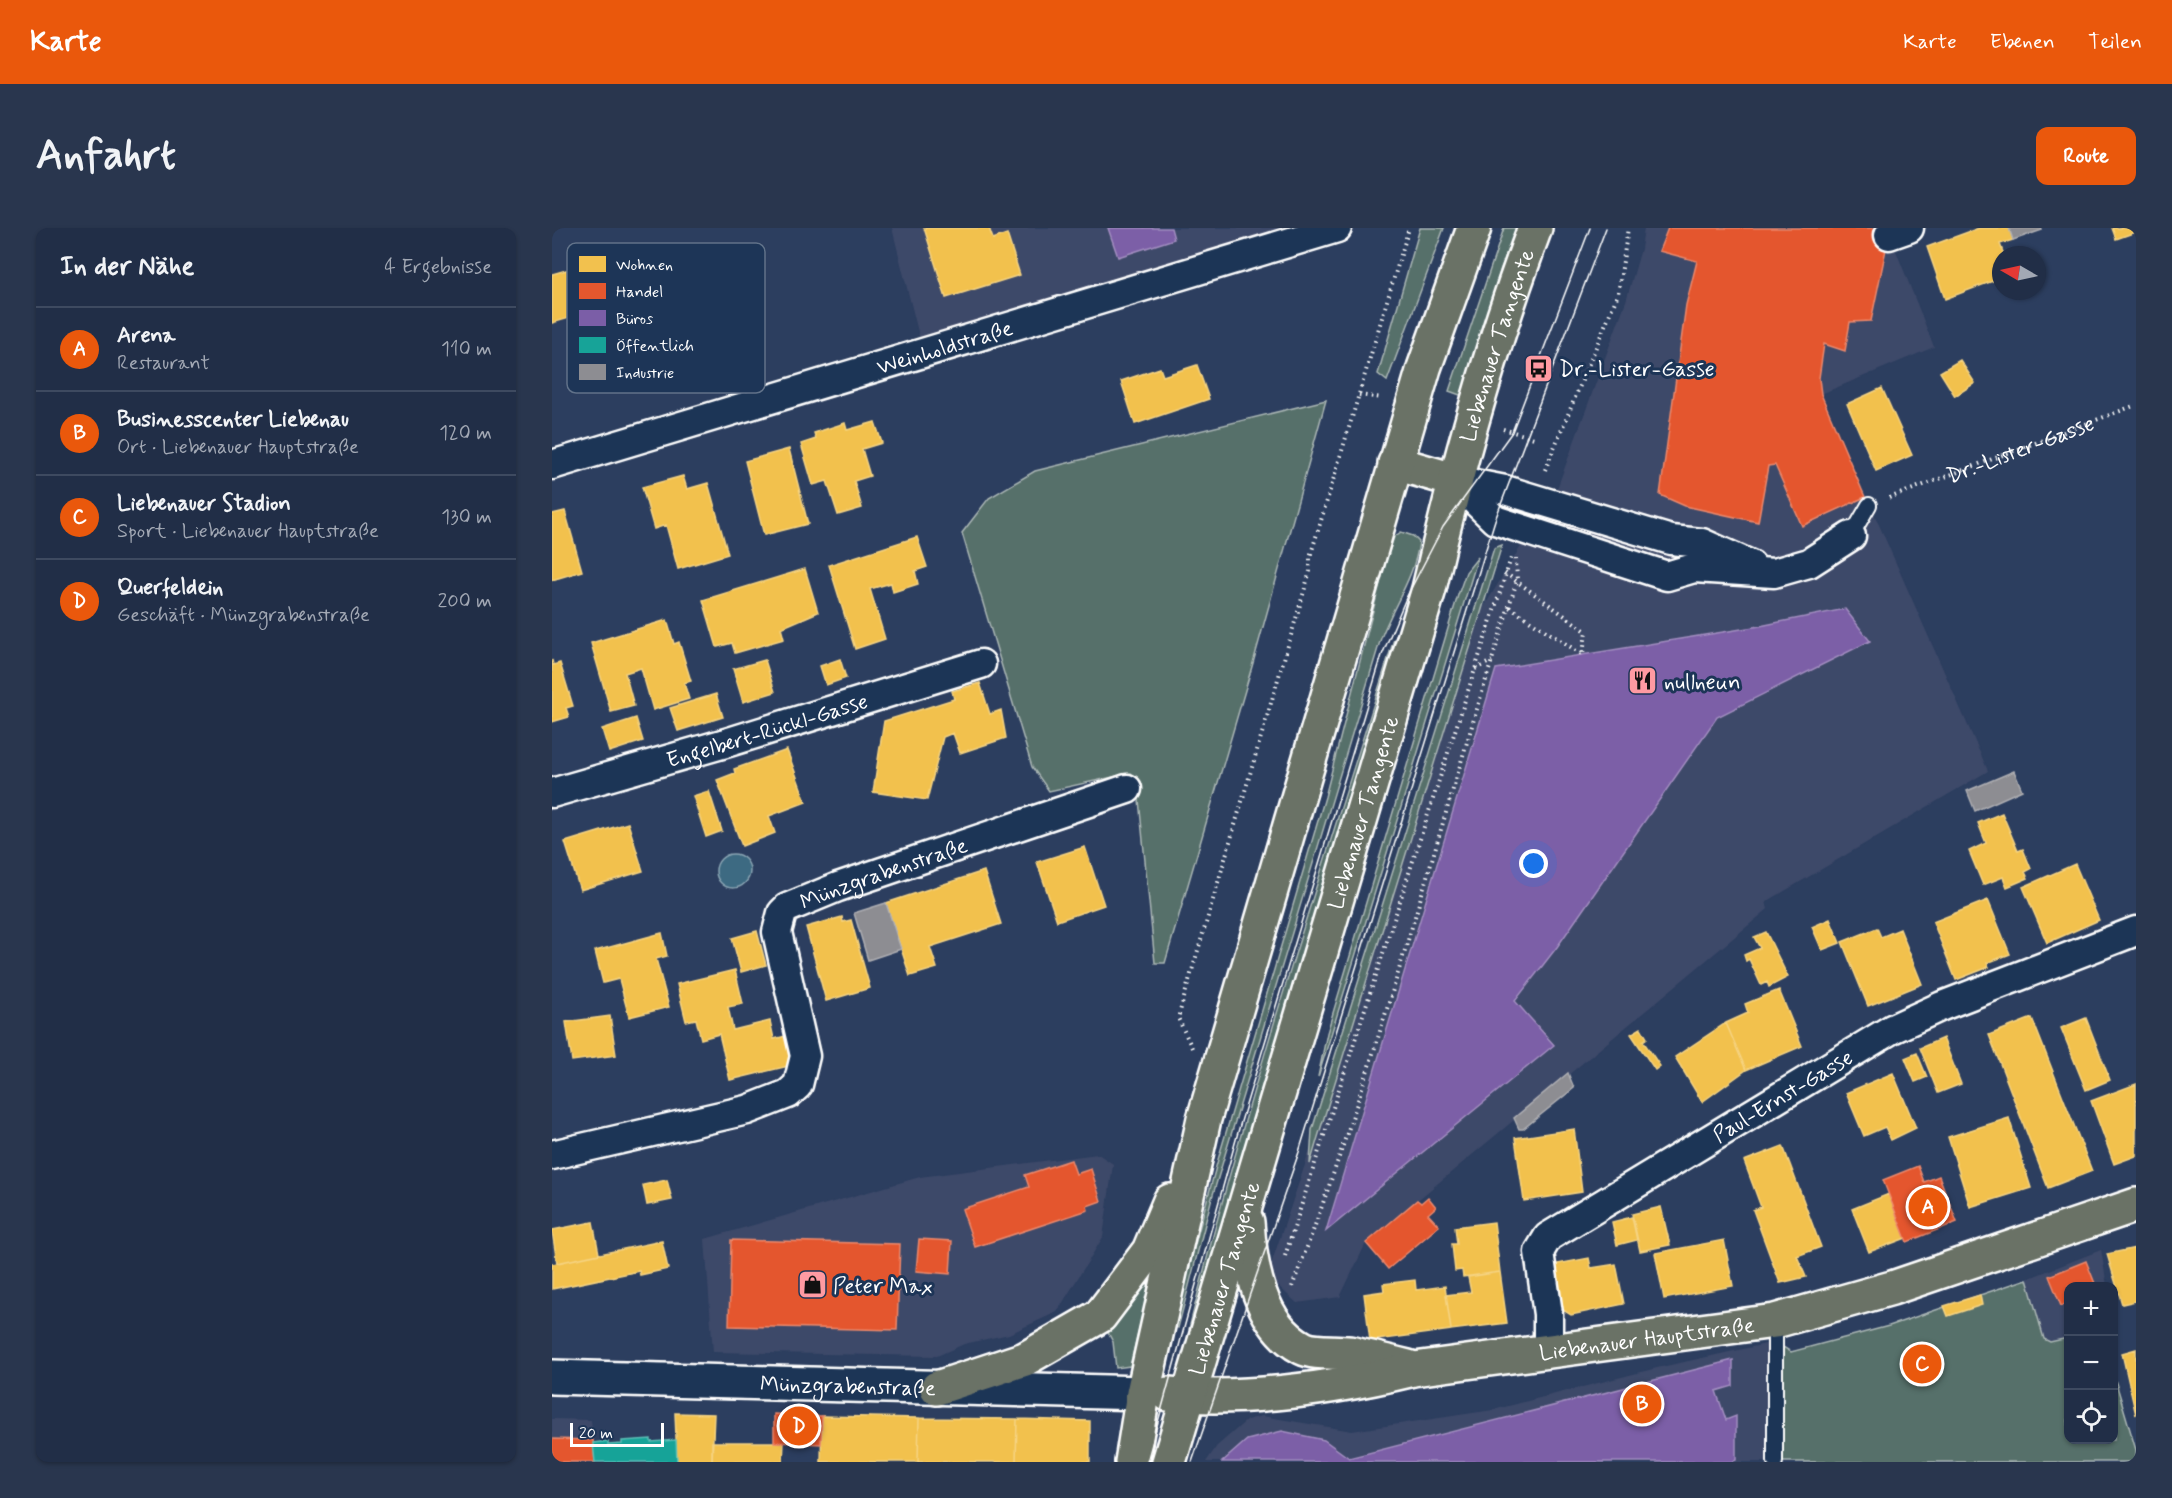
<!DOCTYPE html>
<html lang="de">
<meta charset="utf-8">
<style>
body{margin:0;font-family:Mynerve,sans-serif;background:#29364e;color:#f1f3f6}
.controls{position:absolute;right:18px;bottom:18px;display:grid;overflow:hidden;border-radius:12px;box-shadow:0 2px 4px #0004}
.controls button{width:54px;height:54px;display:grid;place-items:center;padding:0;border:0;border-bottom:2px solid #3e4a60;background:#212e47;color:#f1f3f6;font:30px sans-serif}
.compass{position:absolute;left:1440px;top:18px;width:54px;height:54px;border-radius:50%;background:#212e47;box-shadow:0 2px 4px #0004;rotate:279deg}
.scale{position:absolute;left:18px;bottom:15px;width:94px;box-sizing:border-box;padding-left:6px;border:3px solid #fff;border-top:0;font-size:16px;line-height:21px;white-space:nowrap;color:#fff;-webkit-text-stroke:4px #1d3557;paint-order:stroke}
.you{position:absolute;left:982px;top:636px;width:21px;height:21px;margin:-15px;border:4px solid #fff;border-radius:50%;background:#1a73e8;box-shadow:0 0 0 9px #1a73e833}
.badge{display:grid;place-items:center;width:39px;height:39px;border-radius:50%;background:#ea580c;color:#fff;font-size:20px;font-weight:700}
.pin{position:absolute;translate:-50% -50%;border:3px solid #fff;box-shadow:0 2px 6px #0006}
.list{margin:0;padding:0;list-style:none}
h2{display:flex;justify-content:space-between;align-items:center;height:78px;margin:0;padding:0 24px;font-size:26px}
h2 small{font-size:20px;font-weight:400;color:#a2a8b4}
.list li{display:grid;grid-template-columns:39px 1fr auto;gap:18px;align-items:center;box-sizing:border-box;height:84px;padding:0 24px;border-top:2px solid #3e4a60}
.list b{display:block;font-size:22px;white-space:nowrap}
.list p{margin:0;font-size:20px;white-space:nowrap;color:#a2a8b4}
.list em{font-size:20px;font-style:normal;color:#a2a8b4}
.icon{flex:none;width:33px;height:33px;fill:none;stroke:currentColor;stroke-width:2;stroke-linecap:round;stroke-linejoin:round}
.map{position:relative;flex:none;width:1584px;height:1234px;overflow:hidden;border-radius:12px}
header{display:flex;align-items:center;gap:36px;box-sizing:border-box;height:84px;padding:0 30px;background:#ea580c;color:#fff}
header strong{font-size:28px}
nav{display:flex;gap:33px;margin-inline-start:auto;font-size:21px}
.intro{display:flex;align-items:center;justify-content:space-between;box-sizing:border-box;height:144px;padding:0 36px}
h1{margin:0;font-size:42px}
.button{padding:15px 27px;border-radius:12px;background:#ea580c;color:#fff;font-size:21px;font-weight:700}
main{display:flex;gap:36px;padding:0 36px}
aside{flex:1;background:#212e47;border-radius:12px;box-shadow:0 2px 4px #0004}
.map>svg:first-child{display:block}
.built{fill:#3e4969}
.green{fill:#576f6b;stroke:#abb7b5;stroke-width:1.5}
.water{fill:#3e6a82;stroke:#8ba6b4;stroke-width:1.5}
.homes{fill:#f2c14e;stroke:#f6d483;stroke-width:1.5}
.shops{fill:#e4572e;stroke:#ec896d;stroke-width:1.5}
.offices{fill:#7b5ea7;stroke:#a38ec1;stroke-width:1.5}
.public{fill:#17a398;stroke:#5dbfb7;stroke-width:1.5}
.industry{fill:#8d8d92;stroke:#afafb3;stroke-width:1.5}
.lines{fill:none;stroke-linecap:round;stroke-linejoin:round}
.service-casing{stroke:#fff;stroke-width:18}
.minor-casing{stroke:#fff;stroke-width:33}
.secondary-casing{stroke:#fff;stroke-width:38}
.primary-casing{stroke:#fff;stroke-width:38}
.path{stroke:#fff;stroke-width:4;stroke-dasharray:1.5 4.5;stroke-linecap:butt}
.service{stroke:#1d3557;stroke-width:14}
.minor{stroke:#1d3557;stroke-width:28}
.secondary{stroke:#1d3557;stroke-width:33}
.primary{stroke:#6a7266;stroke-width:33}
.tram{stroke:#fff;stroke-width:1.5}
.labels{text-anchor:middle;stroke-width:6;stroke-linejoin:round;paint-order:stroke}
.street-label{font-size:22px;fill:#fff;stroke:#1d3557}
.poi-label{font-size:22px;fill:#fff;stroke:#1d3557;text-anchor:start}
.key{fill:#1d3557;stroke:#617289;stroke-width:1.5}
.key-label{font-size:16px;fill:#fff}
</style>
<header>
<strong>Karte</strong>
<nav><a>Karte</a><a>Ebenen</a><a>Teilen</a></nav>
</header>
<div class="intro"><h1>Anfahrt</h1><a class="button">Route</a></div>
<main>
<aside>
<h2>In der Nähe<small>4 Ergebnisse</small></h2>
<ul class="list">
<li><span class="badge">A</span><div><b>Arena</b><p>Restaurant</p></div><em>110 m</em></li>
<li><span class="badge">B</span><div><b>Businesscenter Liebenau</b><p>Ort · Liebenauer Hauptstraße</p></div><em>120 m</em></li>
<li><span class="badge">C</span><div><b>Liebenauer Stadion</b><p>Sport · Liebenauer Hauptstraße</p></div><em>130 m</em></li>
<li><span class="badge">D</span><div><b>Querfeldein</b><p>Geschäft · Münzgrabenstraße</p></div><em>200 m</em></li>
</ul>
</aside>
<div class="map">
<svg width="1584" height="1234" viewBox="0 0 1584 1234">
<rect width="100%" height="100%" fill="#2c3e5f"/>
<filter id="ink" filterUnits="userSpaceOnUse"><feTurbulence type="fractalNoise" baseFrequency=".0167" numOctaves="2"/><feDisplacementMap in="SourceGraphic" scale="12" xChannelSelector="R" yChannelSelector="G"/><feConvolveMatrix kernelMatrix="1 2 1 2 8 2 1 2 1" color-interpolation-filters="sRGB"/></filter>
<g filter="url(#ink)">
<path class="built" d="M340,0H785L371,124Z
M1092,0H1335L1382,119L1269,166L1436,543L1214,674L1216,681L814,1015L788,1069L745,1075L715,1048L772,881L922,395L1006,258L1074,73L1089,21Z
M546,926L561,936L551,1009L505,1084L457,1106L412,1116L385,1128L161,1124L153,1011L368,949Z
M1549,1022L1555,1058H1516V1110L1498,1114L1492,1111L1475,1051Z
M1223,1114V1234H654L665,1218L695,1192L710,1188L800,1203L941,1182L1105,1140Z
M0,1191L39,1192L43,1234H0Z"/>
<path class="green" d="M868,0H892L835,153L826,146Z
M952,0H966L949,40L911,168L897,163Z
M774,172L701,435L613,735H603L585,551L579,545L497,563L480,539L410,305L437,270L483,243Z
M849,304L861,308L867,314C863,348 841,378 829,410L659,973L626,1100L621,1098L665,935L773,569L833,336L842,309Z
M950,317L766,909L758,936L760,902L942,320Z
M926,329L766,849L775,805L906,367L914,344Z
M845,409L640,1102L637,1101C694,869 771,640 842,411Z
M594,1050L598,1055L578,1138L564,1140L561,1114L552,1097Z
M1475,1051L1492,1111L1498,1114L1516,1110V1212H1562V1148L1584,1222V1234H1223V1114L1239,1124L1337,1098Z"/>
<path class="water" d="M164 643a17 17 0 1 1 34 0a17 17 0 1 1-34 0Z"/>
<path class="homes" d="M372,0H437L441,11L455,6L468,47L394,70Z
M1427,0H1457L1461,12L1448,16L1452,27H1449V50L1393,71L1375,19Z
M1560,0H1584V4L1564,11Z
M18,41L31,86L0,95V46Z
M1408,132L1423,155L1403,168L1388,144Z
M645,137L657,171L583,196L569,153L608,140L611,148Z
M1330,160L1360,227L1324,243L1295,176Z
M323,194L330,215L310,221L318,248L302,253L310,280L286,287L275,253L261,257L249,216L264,211L262,205L293,195L295,202Z
M237,221L256,296L212,307L193,233Z
M131,248L135,261L156,255L176,326L126,341L114,297L102,301L90,259Z
M13,283L30,343L0,352V286Z
M365,309L375,339L363,343L366,356L341,364L339,355L318,361L333,411L303,421L277,337Z
M253,341L266,384L229,400L232,411L183,425L180,415L165,419L151,372Z
M115,392L122,416L127,414L139,453L132,455L137,471L101,482L89,440L73,445L82,478L59,484L39,415Z
M288,431L294,450L274,457L268,438Z
M0,432L1,437L8,435L21,478L14,480L17,489L0,494Z
M213,432L223,464L191,474L181,441Z
M428,455L438,486L449,482L454,510L408,525L401,505L391,509L375,572L321,564L332,493L402,471L400,463Z
M164,466L171,489L126,503L118,480Z
M84,490L91,513L57,524L50,501Z
M235,522L254,574L217,588L223,605L190,618L165,552L183,545L182,541Z
M157,563L170,603L154,609L141,568Z
M1450,585L1466,623L1471,621L1479,641L1473,644L1476,650L1455,659L1451,649L1431,657L1417,623L1434,615L1426,595Z
M76,595L91,643L28,662L13,614Z
M533,619L552,677L505,693L485,634Z
M1523,636L1547,692L1495,715L1471,659Z
M432,643L449,696L378,719L385,740L358,748L334,675Z
M1436,672L1458,726L1435,735L1437,739L1404,752L1381,694Z
M290,689L291,694L299,692L318,760L274,773L254,699Z
M1278,691L1288,715L1270,722L1260,699Z
M1325,700L1329,709L1348,701L1370,756L1316,778L1290,714Z
M205,703L214,737L189,744L180,710Z
M1214,704L1236,749L1217,759L1215,754L1209,757L1197,731L1194,733L1192,727L1208,720L1202,709Z
M110,705L115,728L104,731L117,779L77,789L67,751L51,755L43,723Z
M183,742L191,776L176,779L181,802L218,793L222,811L234,808L241,837L178,852L167,806L149,811L144,791L134,793L125,756Z
M1227,762L1250,818L1194,842L1174,795L1196,785L1193,776Z
M58,788L64,827L20,833L14,794Z
M1480,790L1540,943L1496,960L1437,807Z
M1534,790L1558,852L1534,862L1509,800Z
M1174,795L1194,842L1150,874L1123,829Z
M1089,800L1095,810L1091,813L1108,838L1103,842L1079,806Z
M1391,810L1409,856L1386,865L1368,820Z
M1365,825L1375,849L1363,854L1353,830Z
M1341,845L1364,900L1339,912L1333,899L1312,908L1294,865Z
M1584,856V928L1562,936L1539,873Z
M1457,890L1479,960L1418,979L1396,909Z
M1022,901L1030,964L972,973L963,910Z
M1231,918L1269,1019L1245,1028L1254,1049L1228,1055L1201,982L1209,979L1192,933Z
M115,952L120,972L95,977L91,957Z
M1337,966L1354,1010L1317,1024L1300,981Z
M1109,979L1118,1017L1088,1023L1080,986Z
M1080,989L1085,1012L1065,1017L1060,994Z
M41,994L47,1026L5,1035L0,1002Z
M942,994L948,1044L911,1049L910,1042L903,1043L900,1016H905L903,999Z
M1172,1012L1181,1058L1112,1071L1103,1025Z
M110,1013L116,1041L88,1047L87,1043L0,1061V1036Z
M1584,1020V1073L1570,1076L1555,1026Z
M1037,1030L1039,1040L1064,1036L1072,1076L1019,1087L1008,1080L1000,1037Z
M948,1044L955,1095L899,1102L894,1067L919,1064L916,1049Z
M863,1052L864,1062L893,1058L899,1102L818,1113L812,1066L832,1063L831,1056Z
M1428,1067L1430,1077L1396,1088L1392,1078Z
M1584,1121V1187L1570,1125Z
M123,1185L162,1186L160,1234H125Z
M270,1188L367,1190L366,1234H269Z
M367,1190L465,1191L464,1234H366Z
M465,1191L538,1193V1234H464Z
M160,1214H232L231,1234H160Z"/>
<path class="shops" d="M1116,0H1335L1337,7L1319,93L1298,94L1293,123L1272,116L1267,150L1269,166L1313,269L1250,298L1223,237L1216,238L1206,294L1133,278L1108,267L1134,77L1145,33L1107,23Z
M519,932L524,946L539,941L549,973L535,978L536,982L423,1019L410,981L477,959L473,947Z
M1366,938L1372,954L1387,948L1405,994L1355,1014L1331,952Z
M876,969L884,979L876,986L887,998L836,1041L814,1015L865,972L869,975Z
M367,1011L400,1013L398,1046L364,1043Z
M179,1012L348,1016L345,1102L177,1098Z
M1534,1033L1544,1058H1516V1075L1509,1078L1497,1048Z
M222,1186L270,1188L269,1216L222,1214Z
M0,1211L41,1212L43,1234H0Z"/>
<path class="offices" d="M556,0H619L622,11L566,29Z
M1293,381L1318,413L1165,489L1005,719L963,773L1002,817L774,1003L944,441L1208,398Z
M1181,1132V1158L1164,1163L1174,1192L1184,1188V1232L1179,1234H670L695,1212L730,1203L772,1212L797,1230Z"/>
<path class="public" d="M99,1211V1214L124,1212L125,1234H43L41,1215L56,1213V1217L70,1216V1213Z"/>
<path class="industry" d="M1457,0H1489L1490,2L1461,12Z
M1462,543L1470,562L1423,583L1415,563Z
M334,675L349,721L316,732L302,685Z
M1016,845L1022,860L971,901H967L962,890Z"/>
<g class="lines">
<defs>
<path id="service" d="M1299,308L1317,277
M1223,1234V1093"/>
<g id="minor">
<path d="M1337,7L1357,0"/>
<path id="s2" d="M0,237L785,0"/>
<path d="M902,252L943,292L1115,348L1142,340L1222,345L1257,335L1299,308"/>
<path d="M902,252L953,262L1119,312L1150,315L1199,337"/>
<path id="s3" d="M0,565L177,514L429,436"/>
<path id="s4" d="M0,927L195,882L236,866L246,857L253,828L225,704L230,685L235,680L286,659L575,561"/>
<path id="s5" d="M996,1122V1086L987,1024L996,1009L1340,801L1390,778L1584,703"/>
</g>
<g id="secondary">
<path id="s6" d="M0,1149L591,1165"/>
</g>
<g id="primary">
<path d="M843,235L902,252"/>
<path d="M695,994C698,1038 707,1097 751,1120C763,1126 783,1123 797,1125C816,1129 836,1134 856,1139"/>
<path d="M385,1160L473,1131L548,1088L597,1023L618,973"/>
<path id="s7" d="M616,1166C697,1173 784,1160 862,1141L1223,1093L1340,1060L1584,977"/>
<path d="M580,1234L591,1165L652,891L872,140L922,0"/>
<path id="s8" d="M617,1234L877,361C905,239 939,118 983,0"/>
</g>
</defs>
<use href="#service" class="service-casing"/>
<use href="#minor" class="minor-casing"/>
<use href="#secondary" class="secondary-casing"/>
<use href="#primary" class="primary-casing"/>
<g class="path">
<path d="M807,167L830,170"/>
<path d="M951,201L982,210"/>
<path d="M993,242L1066,66L1076,0"/>
<path id="s1" d="M1337,270L1584,177"/>
<path d="M953,345L1034,403L1031,427L957,379"/>
<path d="M923,441L940,433"/>
<path d="M640,820L626,790L758,343V329L857,0"/>
<path d="M733,1028L960,327"/>
<path d="M740,1059C829,828 889,588 965,353L964,331"/>
</g>
<use href="#service" class="service"/>
<use href="#minor" class="minor"/>
<use href="#secondary" class="secondary"/>
<use href="#primary" class="primary"/>
<path class="tram" d="M595,1234L688,897L830,427L854,370L891,299L960,204L1038,0
M640,1234L747,924L943,292L1054,0"/>
</g>
</g>
<defs>
<symbol id="bus-square" viewBox="-11 -11 22 22"><rect x="-9" y="-9" width="18" height="18" rx="4" fill="#ff9aa2" stroke="#1d3557"/><path d="M-5-6H5V4H4V6H2V4H-2V6H-4V4H-5ZM-3.5-4V0h7V-4ZM-3.5 1.2v1.5H-2V1.2ZM2 1.2v1.5H3.5V1.2Z" fill="#111"/></symbol>
<symbol id="restaurant-square" viewBox="-11 -11 22 22"><rect x="-9" y="-9" width="18" height="18" rx="4" fill="#ff9aa2" stroke="#1d3557"/><path d="M-5-6h1v4h1v-4h1v4h1v-4h1v5L-1.5 .5V6h-2V.5L-5-1ZM5-6V6H3V1.5H1.5Q1.5-4 5-6Z" fill="#111"/></symbol>
<symbol id="shop-square" viewBox="-11 -11 22 22"><rect x="-9" y="-9" width="18" height="18" rx="4" fill="#ff9aa2" stroke="#1d3557"/><path d="M-5-2.5h2.3a2.7 3.5 0 0 1 5.4 0H5L5.5 6h-11ZM-1.5-2.5h3a1.5 2.3 0 0 0-3 0Z" fill="#111"/></symbol>
</defs>
<g fill-rule="evenodd">
<use href="#bus-square" x="970" y="124" width="33" height="33"/>
<use href="#restaurant-square" x="1074" y="436" width="33" height="33"/>
<use href="#shop-square" x="244" y="1040" width="33" height="33"/>
</g>
<g class="labels">
<g class="street-label">
<text dy="8" stroke="none"><textPath href="#s8" startOffset="1164">Liebenauer Tangente</textPath></text>
<text dy="8" stroke="none"><textPath href="#s2" startOffset="410">Weinholdstraße</textPath></text>
<text dy="8" stroke="none"><textPath href="#s1" startOffset="140">Dr.-Lister-Gasse</textPath></text>
<text dy="8" stroke="none"><textPath href="#s3" startOffset="224">Engelbert-Rückl-Gasse</textPath></text>
<text dy="8" stroke="none"><textPath href="#s8" startOffset="678">Liebenauer Tangente</textPath></text>
<text dy="8" stroke="none"><textPath href="#s4" startOffset="544">Münzgrabenstraße</textPath></text>
<text dy="8" stroke="none"><textPath href="#s5" startOffset="390">Paul-Ernst-Gasse</textPath></text>
<text dy="8" stroke="none"><textPath href="#s8" startOffset="192">Liebenauer Tangente</textPath></text>
<text dy="8" stroke="none"><textPath href="#s7" startOffset="483">Liebenauer Hauptstraße</textPath></text>
<text dy="8" stroke="none"><textPath href="#s6" startOffset="296">Münzgrabenstraße</textPath></text>
</g>
<g class="poi-label">
<text x="1007" y="148">Dr.-Lister-Gasse</text>
<text x="1112" y="461">nullneun</text>
<text x="281" y="1065">Peter Max</text>
</g>
</g>
<rect x="15" y="15" width="198" height="150" rx="9" class="key"/>
<rect x="27" y="28" width="27" height="16" fill="#f2c14e"/>
<rect x="27" y="55" width="27" height="16" fill="#e4572e"/>
<rect x="27" y="82" width="27" height="16" fill="#7b5ea7"/>
<rect x="27" y="109" width="27" height="16" fill="#17a398"/>
<rect x="27" y="136" width="27" height="16" fill="#8d8d92"/>
<g class="key-label">
<text x="64" y="42">Wohnen</text>
<text x="64" y="69">Handel</text>
<text x="64" y="96">Büros</text>
<text x="64" y="123">Öffentlich</text>
<text x="64" y="150">Industrie</text>
</g>
</svg>
<div class="controls">
<button>+</button>
<button>−</button>
<button><svg class="icon" aria-label="locate" viewBox="0 0 24 24"><circle cx="12" cy="12" r="6"/><path d="M12 2v4M12 18v4M2 12h4M18 12h4"/></svg></button>
</div>
<svg class="compass" viewBox="-18 -18 36 36"><path d="M0-13l5 13h-10z" fill="#e53935"/><path d="M0 13l5-13h-10z" fill="#a2a8b4"/></svg>
<div class="scale">20 m</div>
<div class="you"></div>
<div class="pin badge" style="left:1376px;top:979px">A</div>
<div class="pin badge" style="left:1090px;top:1176px">B</div>
<div class="pin badge" style="left:1370px;top:1136px">C</div>
<div class="pin badge" style="left:247px;top:1198px">D</div>
</div>
</main>
